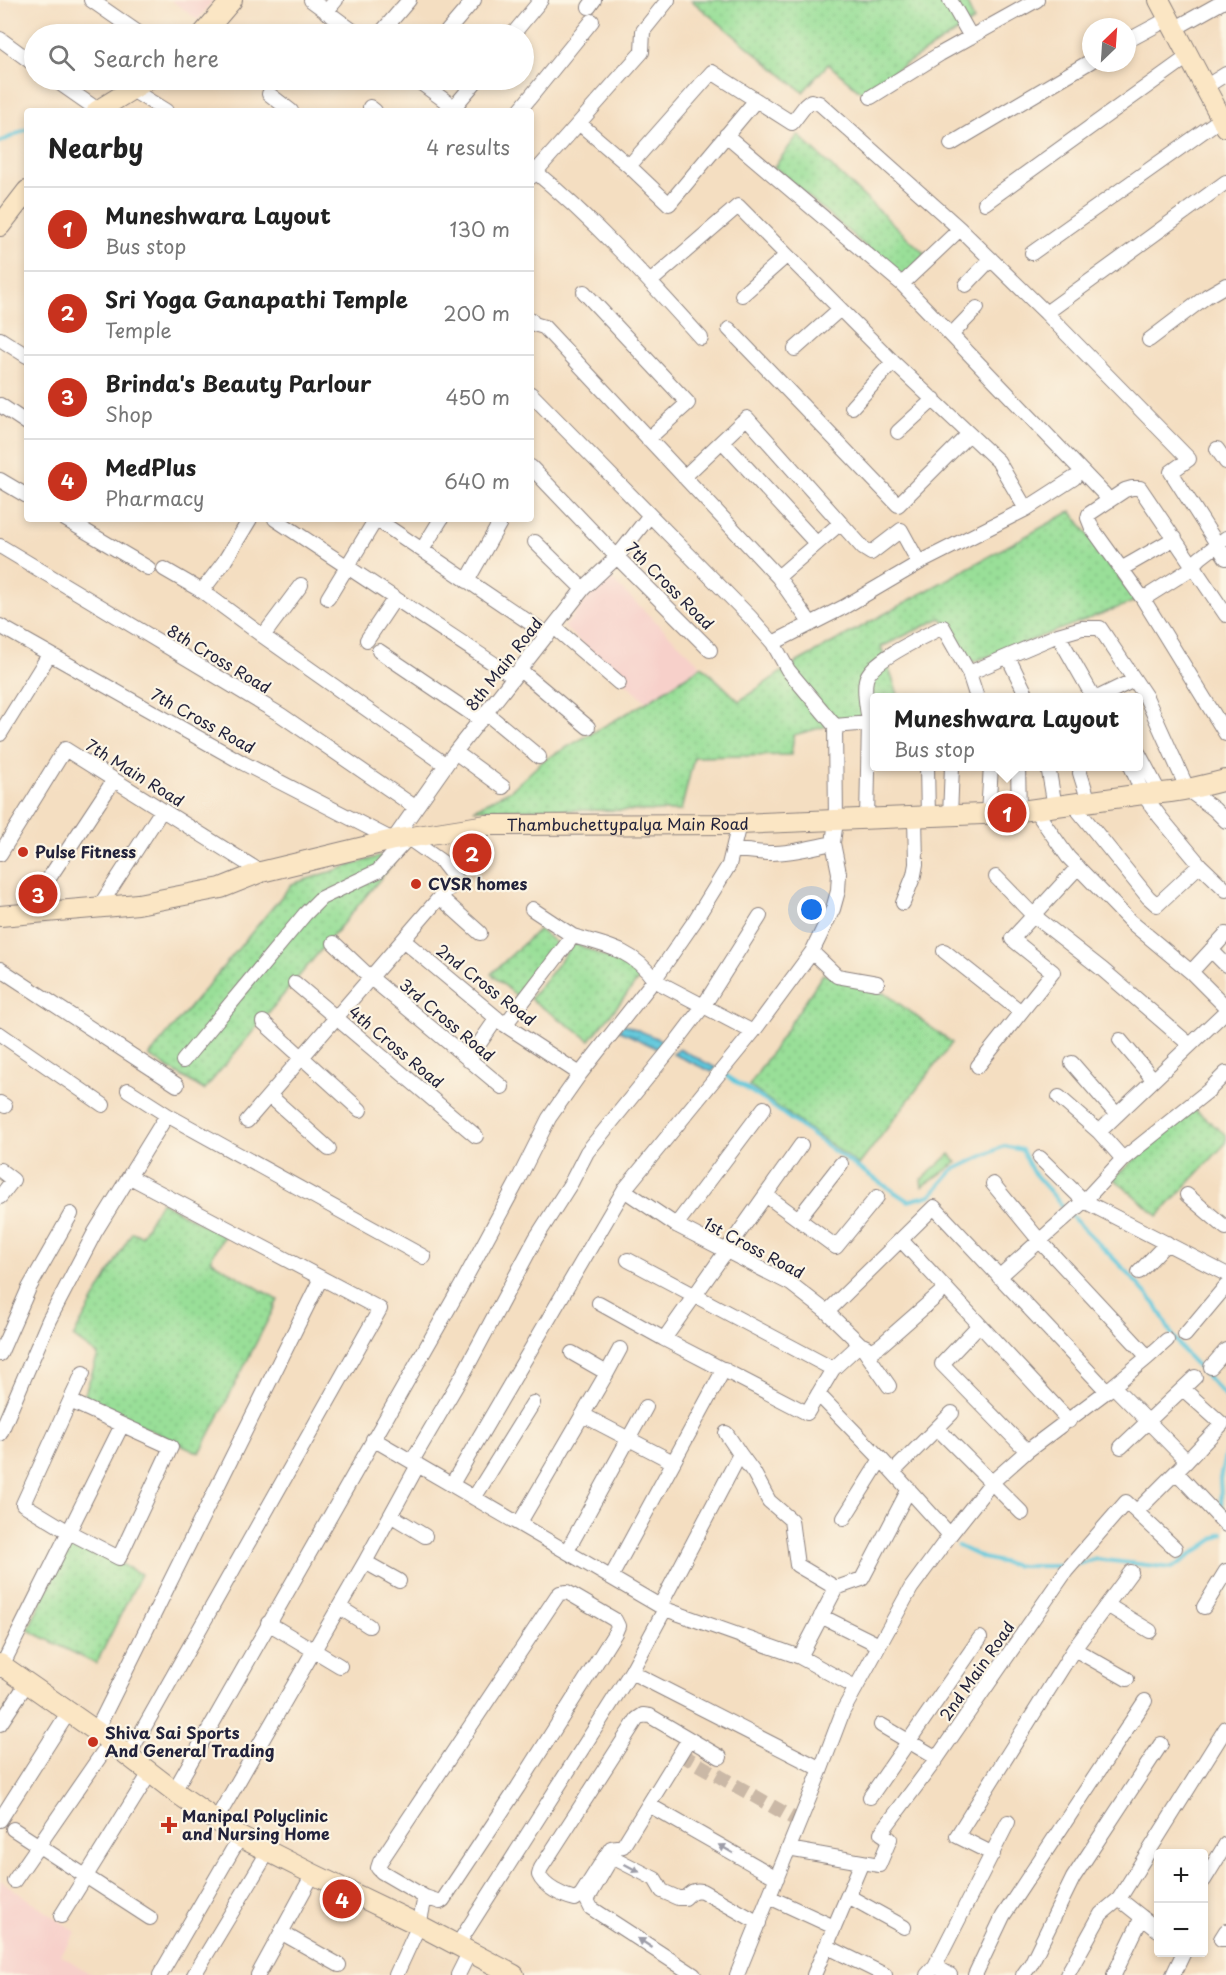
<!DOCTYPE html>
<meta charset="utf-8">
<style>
body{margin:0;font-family:"Playpen Sans",sans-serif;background:#f2f2f2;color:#222}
.controls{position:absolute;right:18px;bottom:18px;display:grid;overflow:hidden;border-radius:6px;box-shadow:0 3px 9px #0003}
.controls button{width:54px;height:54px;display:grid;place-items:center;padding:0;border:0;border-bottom:2px solid #e0e0e0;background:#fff;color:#222;font:30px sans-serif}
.compass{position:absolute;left:1082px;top:18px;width:54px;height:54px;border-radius:50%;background:#fff;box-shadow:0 3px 9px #0003;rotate:25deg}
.you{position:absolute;left:812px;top:910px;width:21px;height:21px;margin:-15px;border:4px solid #fff;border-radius:50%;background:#1a73e8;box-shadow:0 0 0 9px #1a73e833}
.badge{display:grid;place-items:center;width:39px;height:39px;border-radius:50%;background:#c8321e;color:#fff;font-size:20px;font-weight:700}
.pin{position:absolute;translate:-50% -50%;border:3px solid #fff;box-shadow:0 2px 6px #0006}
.popup{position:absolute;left:870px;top:693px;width:273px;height:78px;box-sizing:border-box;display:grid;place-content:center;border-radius:6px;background:#fff;filter:drop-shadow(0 2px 4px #0005);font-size:20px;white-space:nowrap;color:#767676}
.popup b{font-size:22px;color:#222}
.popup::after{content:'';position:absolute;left:50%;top:100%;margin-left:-12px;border:12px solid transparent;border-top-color:#fff}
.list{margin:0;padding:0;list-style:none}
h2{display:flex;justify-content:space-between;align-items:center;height:78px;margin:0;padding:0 24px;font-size:26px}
h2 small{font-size:20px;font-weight:400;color:#767676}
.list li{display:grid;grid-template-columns:39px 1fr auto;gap:18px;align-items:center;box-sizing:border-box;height:84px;padding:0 24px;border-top:2px solid #e0e0e0}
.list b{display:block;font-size:22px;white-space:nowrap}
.list p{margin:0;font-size:20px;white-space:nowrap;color:#767676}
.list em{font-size:20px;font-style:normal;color:#767676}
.icon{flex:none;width:33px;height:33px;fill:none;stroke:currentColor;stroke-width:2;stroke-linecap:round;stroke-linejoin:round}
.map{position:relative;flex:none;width:1226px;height:1975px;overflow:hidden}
.search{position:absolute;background:#fff;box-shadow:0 3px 9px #0003;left:24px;top:24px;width:510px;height:66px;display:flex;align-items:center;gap:15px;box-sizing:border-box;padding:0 21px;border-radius:33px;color:#767676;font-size:22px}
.panel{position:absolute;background:#fff;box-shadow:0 3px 9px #0003;left:24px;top:108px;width:510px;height:414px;border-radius:6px}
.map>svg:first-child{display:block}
.built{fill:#f7d0ca}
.grass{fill:url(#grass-dots);stroke:#5e806a;stroke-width:1.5}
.green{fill:#99df98;stroke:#5e806a;stroke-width:1.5}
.water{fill:url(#water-ripples);stroke:#40748c;stroke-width:1.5}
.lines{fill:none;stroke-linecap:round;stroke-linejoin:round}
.stream{stroke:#5fc7dc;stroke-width:4}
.street-tunnel{stroke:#cab8a6;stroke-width:14;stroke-dasharray:14 7;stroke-linecap:butt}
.street-casing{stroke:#8b807e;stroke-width:16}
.secondary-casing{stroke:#8b807e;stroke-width:22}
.street{stroke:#fff;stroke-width:14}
.secondary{stroke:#fbe6c4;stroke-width:20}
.oneway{fill:#9c9ca7}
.poi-dot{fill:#c8321e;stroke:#fcf5e5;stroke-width:2}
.labels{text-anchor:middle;stroke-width:4.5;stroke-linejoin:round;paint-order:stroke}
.street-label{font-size:16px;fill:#22223b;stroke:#fcf5e5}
.poi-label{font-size:16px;font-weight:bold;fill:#22223b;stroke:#fcf5e5;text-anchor:start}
</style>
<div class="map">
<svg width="1226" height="1975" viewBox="0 0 1226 1975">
<defs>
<pattern id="grass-dots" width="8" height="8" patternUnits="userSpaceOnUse" patternTransform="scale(1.5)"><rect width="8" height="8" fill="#99df98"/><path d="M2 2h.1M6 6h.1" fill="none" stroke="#84bf84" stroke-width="1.8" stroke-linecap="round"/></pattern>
<pattern id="water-ripples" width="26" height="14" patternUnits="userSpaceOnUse" patternTransform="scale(1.5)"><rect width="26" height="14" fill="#5fc7dc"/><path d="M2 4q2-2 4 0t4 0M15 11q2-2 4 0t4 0" fill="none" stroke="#4ea1b4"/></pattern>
</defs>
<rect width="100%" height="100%" fill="#fcf5e5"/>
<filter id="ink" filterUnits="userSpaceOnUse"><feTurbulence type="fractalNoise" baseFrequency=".0167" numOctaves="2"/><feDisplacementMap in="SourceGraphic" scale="12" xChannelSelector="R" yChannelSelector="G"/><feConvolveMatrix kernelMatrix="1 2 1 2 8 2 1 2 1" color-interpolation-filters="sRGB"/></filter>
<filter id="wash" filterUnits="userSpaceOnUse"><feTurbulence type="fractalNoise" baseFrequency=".008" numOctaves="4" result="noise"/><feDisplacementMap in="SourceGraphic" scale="24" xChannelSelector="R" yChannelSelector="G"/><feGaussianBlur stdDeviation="1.35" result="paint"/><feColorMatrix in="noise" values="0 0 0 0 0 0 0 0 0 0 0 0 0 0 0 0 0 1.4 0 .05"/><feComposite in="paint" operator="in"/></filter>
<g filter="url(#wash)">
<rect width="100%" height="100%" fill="#f4dec1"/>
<path class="built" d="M171,0H213L198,20Z
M607,575L702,666L647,702L564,627Z
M0,1880L76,1932L61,1955L92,1975H0Z"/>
<path class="grass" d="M691,0H966L974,21L861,92L828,64L803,92Z
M798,135L925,254L902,278L774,167Z
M1071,511L1136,601L973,662L941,618L881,647L899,697L875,698V713L794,735L791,755L694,757L681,811L474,809L511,790L544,760L647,702L702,666L739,701L792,665Z
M406,848L204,1090L149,1056L292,884Z
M539,929L557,944L518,997L491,974Z
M574,943L643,974L590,1040L530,999Z
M823,974L886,994L952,1043L859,1165L749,1086Z
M1194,1109L1226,1135V1143L1158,1216L1113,1178Z
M161,1202L224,1236L210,1260L278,1300L200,1453L83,1399L98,1355L73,1337L132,1232L141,1236Z
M71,1539L141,1574L96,1664L28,1630Z"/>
<path class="green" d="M950,1154L957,1162L922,1187L921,1180Z"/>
<path class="water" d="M624,1024L668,1043L658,1049L618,1030Z
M680,1049L716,1068L712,1072L673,1054Z"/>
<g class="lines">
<path class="stream" d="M0,142L27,129
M722,1073L764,1100L845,1159L908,1201L931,1195L953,1170L1004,1146L1022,1150L1032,1171L1075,1220L1127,1272L1156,1305L1171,1333L1185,1353L1226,1397
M1222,1514L1220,1479L1226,1452
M958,1546L983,1558L1018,1566H1064
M1077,1564L1096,1559L1172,1568L1223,1533"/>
</g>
</g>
<g filter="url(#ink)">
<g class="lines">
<path class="street-tunnel" d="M680,1754L800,1822"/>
<defs>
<path id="street" d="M91,0L140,34
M311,0L357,34
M950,0L971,37
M589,7L594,0
M326,12L336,0
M1174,29L1226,0
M380,34L409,0
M445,34L474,0
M513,34L541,0
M0,39L34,64
M1127,41L1168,19
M55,80L98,110
M417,80L459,111
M1205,87L1226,74
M132,90L166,111
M269,94L291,111
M871,97L940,54L1037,0
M370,107L375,111
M454,107L477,80
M519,111L592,21
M580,124L629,166L712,72L792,123L805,106L811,101L819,103L960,229L1046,313L1189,459L1171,472L1226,558
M726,135L902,284L1104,494
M951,144L1091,61
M629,166L669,204L756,100
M531,168C593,219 648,279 701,338
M531,177L642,52L643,31L668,0
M985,203L1189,56
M1032,253L1222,118
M650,282L738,206L893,362L998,461L1026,509
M902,284L960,229
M966,285L991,259
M584,292L688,403L648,439
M742,295L786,256
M1046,313L1226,182
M531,320L534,324L544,327L778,577L811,624
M729,329L898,505L969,434
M951,335L977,308
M0,339L27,356
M1149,340L1207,296L1226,285
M795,349L840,309
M531,394L750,617L773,643L788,670L835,726L836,821L833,843L839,873L838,891L833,909L812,952
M0,405L27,423
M852,407L893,362
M747,418L863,548L871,553L901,530L919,563
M898,432L934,399
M722,441L816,543
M1217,449L1226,462
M531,467L617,557L710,650
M684,477L742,422
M0,480L27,496
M65,519L148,568
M275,519L514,677
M376,519L548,635
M535,542L583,589
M0,546L281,715L415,807
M422,550L441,519
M164,569L202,591L263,636L446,765
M1121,569L1175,538
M778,577L837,526
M467,581L502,519
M202,591L224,562L250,519
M328,598L376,519
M1143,599L1189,570L1200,558L1226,538
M1226,615L1140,488H1132L1125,490L1089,514L1088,518L1092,528L1143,599L1226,734
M0,626L243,763L393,840L455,752L583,589L617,557L650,515
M554,627L619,683
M1058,635L1094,698
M263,636L301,585
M367,640L395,598
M773,643L844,607L919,563L1026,509L1074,478
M379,651L481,720
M1008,657L1028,698
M520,670L588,727
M969,673L977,698
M1097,698L1134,680
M486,713L539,757
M835,726L869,723C868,710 863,693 866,680C870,660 925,636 943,627L969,673L1058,635L1082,628H1100L1146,697L1188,790L1214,809L1226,821
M0,734L49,655
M455,752L503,787
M1139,754L1160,794
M927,766L928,817
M1018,766L1019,812
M1048,766L1055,807
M1131,766L1143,794L1160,817L1200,865L1226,890
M1080,773L1089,802
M1073,804L1148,897L1157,905L1200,865
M1035,810L1068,857L1131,922L1191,972L1226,1007
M988,814L991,766
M950,816L952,766
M867,819L869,723
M733,851C746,850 758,853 771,853C792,853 813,847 833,843
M0,854L65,749L261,872
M996,877L1033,915L1103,970L1190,1045
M440,897L480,933
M903,903L914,875L916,864L915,817
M99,907L162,810
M532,909L573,936
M26,913L114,780
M403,940L505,1025L580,1074
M334,943L371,978L502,1087
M1211,950L1226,965
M944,951L1021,1012
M0,969L177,1085
M1191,972L1226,934
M295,983L476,1136
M263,1022L360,1110
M505,1025L573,936C605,945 634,950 654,980L753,1032
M0,1034L103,1105
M1120,1040L1153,1079
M468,1060L497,1018
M183,1061L305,914L321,898L378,871L408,838L442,862L457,881L440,897L247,1121
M1072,1063L1117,1115
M978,1066L1053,972L1012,939L1078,867
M128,1090L167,1115L424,1257
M270,1096L329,1149
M1059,1097L1099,1132
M0,1103L5,1106
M1040,1158L1084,1201L1226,1274
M1123,1159L1099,1132L1226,1011
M0,1170L13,1180L0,1197
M624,1190L676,1225L791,1284L827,1312L860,1344L889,1386
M1187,1195L1226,1228
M767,1196L836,1247L877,1197
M798,1219L841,1164
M676,1225L764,1108
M901,1240L1069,1421
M628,1260L833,1369
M1139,1272L1167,1243
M999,1277L1084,1201L1123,1159L1208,1091L1226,1073
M599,1303L664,1339L807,1413L833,1369L860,1344
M827,1312L934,1207L1107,1391
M979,1325L942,1364L1027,1451
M1185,1335L1226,1286
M664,1339L801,1145
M860,1344L873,1350L881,1345L946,1288
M572,1353L607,1373L620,1349
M0,1354L29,1288L71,1214
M1148,1357L1167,1340
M1211,1367L1226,1350
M1113,1386L1187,1461L1137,1511
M1183,1389L1222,1424L1187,1461
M818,1394L881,1459L950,1535
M70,1401L23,1504L69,1532L119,1558L171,1447L70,1401L83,1373
M583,1415L673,1462
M937,1428L1022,1513
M726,1433L740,1454
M0,1434L49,1320L95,1232L167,1115
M373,1439L665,1609L800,1657
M1121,1447L1195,1377
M412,1461L466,1369L536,1238L571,1183L587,1152L673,1046L704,1005L760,916
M893,1472L952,1413
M1176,1472L1226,1525
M452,1484L624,1190L753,1032L812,952L837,976L877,983
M474,1498L533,1403
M392,1516L425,1536
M844,1518L881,1459
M519,1524L607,1373
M567,1551L646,1407
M365,1562L399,1581
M611,1577L724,1369
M836,1588L862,1579L909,1489
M1107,1605L1150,1631
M660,1606L740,1454L754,1473L769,1501L791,1520L797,1565L836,1588L800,1657L855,1687
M339,1607L369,1626
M1204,1607L1226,1571
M821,1616L879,1645
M268,1623L340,1666
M1074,1649L1127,1679
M0,1670L122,1425
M631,1672L821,1769
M0,1724L27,1683
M881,1725L937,1758
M96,1731L321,1278
M689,1739L623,1846L611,1848L581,1895L575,1899C563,1896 544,1887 539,1875L541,1868L637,1719L643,1715L650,1716L720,1757
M128,1756L380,1309L130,1177
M174,1791L460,1288L516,1184L549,1118L580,1074L654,980L694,922L729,865L739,824
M870,1797L980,1638
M649,1805L777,1878
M0,1820L68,1713
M216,1820L365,1562L418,1465
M13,1829L150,1918
M788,1849L879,1865L890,1839L881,1833L937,1758L1066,1571L1126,1502L1175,1548
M993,1854L957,1836L1074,1649L1131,1572
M1204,1880L1226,1844
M14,1881L110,1742
M848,1896L904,1927
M769,1897L834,1927
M1119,1899L1158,1930
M61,1916L150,1773
M1226,1931L1221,1939H1226
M282,1933L339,1965
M458,1944L631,1672L665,1609
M826,1946L885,1975
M935,1966L950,1975
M160,1975L240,1837
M194,1975L268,1852
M258,1975L313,1874
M396,1975L419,1925L425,1897L382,1872L378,1868L380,1862L557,1596L560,1593L567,1592L615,1620L618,1626L615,1633L518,1787L443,1900L440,1902L425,1897
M458,1975L470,1951
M694,1975L591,1908L587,1900L609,1862L616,1859L655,1879L662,1891L678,1898H685C691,1892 694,1889 702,1891L759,1923
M737,1975L821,1769L843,1711L911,1588L950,1535L991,1483L1027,1451L1107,1391L1148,1357L1039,1240L993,1184
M814,1975L862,1862
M927,1975L935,1966L1008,1822
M975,1975L1003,1916L1145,1701
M1023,1975L1031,1964L1073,1878L1161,1744
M1067,1975L1101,1914L1119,1899L1226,1728
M1114,1975L1142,1917
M1173,1975L1184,1952"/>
<g id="secondary">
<path d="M1159,0L1226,127"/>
<path d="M203,34L232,0"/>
<path d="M97,111L147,80"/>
<path d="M0,226L27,191"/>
<path id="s1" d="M0,916L138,904L221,888L261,872L393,840L487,825L739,824L1007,813L1143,794C1172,794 1198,787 1226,780"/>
<path d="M0,1664L96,1731L174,1791L240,1837L313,1874L419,1925L514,1975"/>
</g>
</defs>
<use href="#street" class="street-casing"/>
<use href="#secondary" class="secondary-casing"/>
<use href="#street" class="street"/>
<use href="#secondary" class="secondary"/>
</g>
<defs><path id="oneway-solid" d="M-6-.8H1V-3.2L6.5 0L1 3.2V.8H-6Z" transform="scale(1.5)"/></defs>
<g class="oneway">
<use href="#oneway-solid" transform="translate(726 1849) rotate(-150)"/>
<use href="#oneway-solid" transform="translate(632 1868) rotate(28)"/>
<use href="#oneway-solid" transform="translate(645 1943) rotate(-147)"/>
</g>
</g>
<g class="poi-dot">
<circle cx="23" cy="852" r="6"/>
<circle cx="416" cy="884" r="6"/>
<circle cx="93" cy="1742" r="6"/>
<path d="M166 1816h6v6h6v6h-6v6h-6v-6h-6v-6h6z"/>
</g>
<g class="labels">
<g class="street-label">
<text transform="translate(670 586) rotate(45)" y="6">7th Cross Road</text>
<text transform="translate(219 659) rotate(31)" y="6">8th Cross Road</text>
<text transform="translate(504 664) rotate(-52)" y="6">8th Main Road</text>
<text transform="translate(203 721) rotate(29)" y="6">7th Cross Road</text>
<text transform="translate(135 773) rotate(32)" y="6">7th Main Road</text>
<text dy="6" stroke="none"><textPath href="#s1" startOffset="638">Thambuchettypalya Main Road</textPath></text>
<text transform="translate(486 985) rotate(38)" y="6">2nd Cross Road</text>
<text transform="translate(447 1020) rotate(40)" y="6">3rd Cross Road</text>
<text transform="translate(396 1047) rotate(40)" y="6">4th Cross Road</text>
<text transform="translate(754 1248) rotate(28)" y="6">1st Cross Road</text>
<text transform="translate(977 1671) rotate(-55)" y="6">2nd Main Road</text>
</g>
<g class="poi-label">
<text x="35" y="858">Pulse Fitness</text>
<text x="428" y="890">CVSR homes</text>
<text x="105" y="1739">Shiva Sai Sports<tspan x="105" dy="18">And General Trading</tspan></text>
<text x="182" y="1822">Manipal Polyclinic<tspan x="182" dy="18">and Nursing Home</tspan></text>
</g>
</g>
</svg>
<div class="controls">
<button>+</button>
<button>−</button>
</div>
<svg class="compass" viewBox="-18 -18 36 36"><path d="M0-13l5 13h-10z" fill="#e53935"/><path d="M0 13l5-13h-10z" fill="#767676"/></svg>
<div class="you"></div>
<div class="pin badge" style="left:1007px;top:813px">1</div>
<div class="popup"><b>Muneshwara Layout</b>Bus stop</div>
<div class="pin badge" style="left:472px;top:853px">2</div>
<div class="pin badge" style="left:38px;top:894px">3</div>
<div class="pin badge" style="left:342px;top:1899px">4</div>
<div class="search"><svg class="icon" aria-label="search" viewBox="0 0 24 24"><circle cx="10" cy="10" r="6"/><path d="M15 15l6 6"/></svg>Search here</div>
<section class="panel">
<h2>Nearby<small>4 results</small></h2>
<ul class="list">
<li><span class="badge">1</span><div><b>Muneshwara Layout</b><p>Bus stop</p></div><em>130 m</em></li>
<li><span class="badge">2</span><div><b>Sri Yoga Ganapathi Temple</b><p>Temple</p></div><em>200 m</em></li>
<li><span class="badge">3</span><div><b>Brinda's Beauty Parlour</b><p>Shop</p></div><em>450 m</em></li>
<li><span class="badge">4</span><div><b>MedPlus</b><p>Pharmacy</p></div><em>640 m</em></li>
</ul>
</section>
</div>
